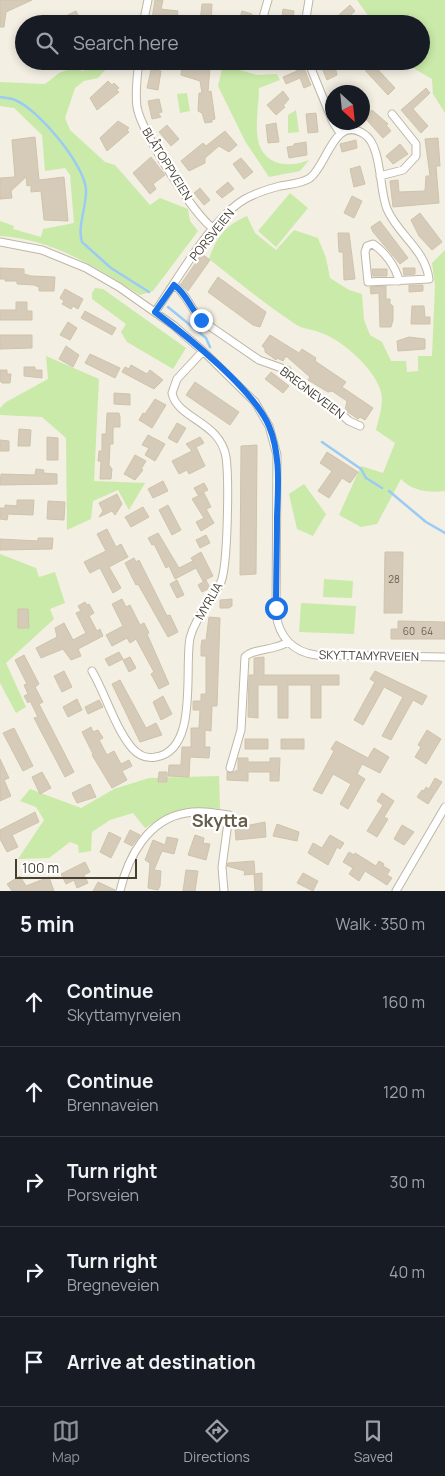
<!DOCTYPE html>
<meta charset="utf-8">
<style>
body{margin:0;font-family:Manrope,sans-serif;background:#20242c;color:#f1f3f6}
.compass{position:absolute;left:325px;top:85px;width:45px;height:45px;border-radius:50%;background:#171b24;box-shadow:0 2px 8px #0003;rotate:153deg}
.scale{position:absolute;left:15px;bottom:12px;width:122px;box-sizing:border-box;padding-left:5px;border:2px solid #453f33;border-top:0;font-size:14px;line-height:18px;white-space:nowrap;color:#453f33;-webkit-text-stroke:4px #fff;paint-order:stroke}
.stop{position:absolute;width:15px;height:15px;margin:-11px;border:4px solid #1a73e8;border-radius:50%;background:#fff}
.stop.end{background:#1a73e8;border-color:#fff;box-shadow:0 1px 5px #0008}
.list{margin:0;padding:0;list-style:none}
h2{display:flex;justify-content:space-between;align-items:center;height:65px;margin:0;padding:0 20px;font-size:21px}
h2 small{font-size:16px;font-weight:400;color:#9ea1a6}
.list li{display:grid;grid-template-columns:32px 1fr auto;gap:15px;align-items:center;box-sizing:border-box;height:90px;padding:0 20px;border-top:1px solid #363941}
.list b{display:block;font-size:19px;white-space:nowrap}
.list p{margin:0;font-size:16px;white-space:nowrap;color:#9ea1a6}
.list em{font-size:16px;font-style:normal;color:#9ea1a6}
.icon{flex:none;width:28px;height:28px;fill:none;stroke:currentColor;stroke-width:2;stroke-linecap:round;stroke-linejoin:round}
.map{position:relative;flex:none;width:445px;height:891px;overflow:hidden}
.search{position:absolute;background:#171b24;box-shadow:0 2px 8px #0003;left:15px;right:15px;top:15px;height:55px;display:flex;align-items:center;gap:12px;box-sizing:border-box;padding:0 18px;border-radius:28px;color:#9ea1a6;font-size:19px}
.sheet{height:515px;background:#171b24}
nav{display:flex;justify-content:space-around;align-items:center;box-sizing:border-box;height:70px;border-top:1px solid #363941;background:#171b24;font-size:14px;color:#9ea1a6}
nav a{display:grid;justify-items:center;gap:2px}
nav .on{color:#8c9099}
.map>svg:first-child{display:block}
.green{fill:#caeaa9}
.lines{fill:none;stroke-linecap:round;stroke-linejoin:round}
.stream{stroke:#9bcbf4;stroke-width:2.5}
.building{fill:#d5cbb8;stroke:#d0c3ab}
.street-casing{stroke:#bfb7a5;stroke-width:9}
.street{stroke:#fff;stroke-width:7}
.route{stroke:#1a73e8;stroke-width:6}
.labels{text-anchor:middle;stroke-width:4.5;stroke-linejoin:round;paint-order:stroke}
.number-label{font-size:10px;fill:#696254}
.street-label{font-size:12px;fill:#453f33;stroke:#fff}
.district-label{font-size:18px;font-weight:bold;fill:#685d4a;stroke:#fff}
</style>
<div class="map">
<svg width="445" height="891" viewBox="0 0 445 891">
<rect width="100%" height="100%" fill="#f3efe3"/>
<path class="green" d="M357,0H445V113L433,94L432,79L401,61H421V24H374Z
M105,64L106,69L98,78L84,81L75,88L65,118L70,130L105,162L115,165L150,205L160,198L188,209L190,221L198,231L153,291L140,295C97,268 53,239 0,236V221L14,226L13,229L41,237L43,229L74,223L70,175L65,168L45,171L42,135L14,108L0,106V82L45,84L59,73L75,67L82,71Z
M223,65L257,75L277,74L280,80L259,88C259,105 254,127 259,144C266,166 290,168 309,160L300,171L269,177L245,141L218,86Z
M187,93L190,111L180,113L177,94Z
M296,110L299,132L288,133V115Z
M290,193L308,208L276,247L258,231Z
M247,216L255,233L276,250L294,230L318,238L326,258L330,278L349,290L362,294L364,320L370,335L382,342L391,361H406L407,372L418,371V356H432L435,285L432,263L445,250V491C429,493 412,491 401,479L377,524L361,527L339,515L361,466L383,473L395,443L376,430C379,417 385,402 380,389C373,368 344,342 324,334C314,329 305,330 295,324C265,304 237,281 209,259C217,236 225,226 247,216Z
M95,288L103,289L186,348L173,369L127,342L121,332L126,324L92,299V293Z
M46,356L99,379L94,481L145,483L129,510L118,490L93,501L91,519L67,530L66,438L42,417L0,415V408L6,402L48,379Z
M304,484L326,514L313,536L297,529L289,494Z
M0,554L36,568L39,577L55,572L65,603L50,609L54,619L6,663L26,707L16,713L0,683Z
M324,579L353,581L352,598L323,597Z
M301,603L356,606L354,634L299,632Z
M219,776L220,809C184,806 176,809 145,828L133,813L110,820L92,832L91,851L79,853L78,845L70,842L49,858L18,859L44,820L36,807L20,801L30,789L81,808L114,789L149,778Z"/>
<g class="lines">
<path class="stream" d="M0,97C5,98 11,98 15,100C38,109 84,164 86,189C87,206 77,226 82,242L111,268L149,292
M168,307L206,338L210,347
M322,442L361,469L366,478L382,488
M389,491L426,522L445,533"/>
</g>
<path class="building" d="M0,0H32L6,12L4,27H0Z
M155,0H163L161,9L178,11L176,24H151Z
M202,4H212L211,23L200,22Z
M350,5L355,11L341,24H329Z
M283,9L294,11L292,24H281Z
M76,11L82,24H72L68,15Z
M242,11L252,14L249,24H238Z
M319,61H334L337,75L327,80Z
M370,61L395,88L388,95L363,68Z
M182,63L210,67L208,92L211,91L215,119L212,120V122L205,123L202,113L198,111L199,93H202L200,81L181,75Z
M302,64L311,85L304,88L300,78L286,84L283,77L297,71L295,67Z
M151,70L161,71L158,90L147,88Z
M108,81L112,85L114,83L119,88L116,90L119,92L97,110L90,98Z
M426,88L430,93L413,109L428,126L421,133L401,110Z
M283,91L289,99L283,106L285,107L276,115L267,105Z
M159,99L162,112L158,113L161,117L152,119L148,101Z
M372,110L388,124L386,125L391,131L383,138L364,117Z
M316,113L318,132L308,133L306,114Z
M118,121L129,128L127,130L129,132L107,151L100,138Z
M276,123L279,142L268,143L266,125Z
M167,125L179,139L171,146L159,132Z
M225,131L237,145L229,152L219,146L205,158V163L189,171L181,161L203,143L206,146Z
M35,137L39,180L64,177L68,221L44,220L41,191L31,192V185L27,186L26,177L11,191L12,198L0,199V178L15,177L12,140Z
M438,138L440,166H436L439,203L393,207L390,181L398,180L399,192L425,191L426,176H430L425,139Z
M356,140L357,148L342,152L340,144Z
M306,142L307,155L289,158L287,147L294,146V144Z
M400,144L408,154L393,164L386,156Z
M151,157L165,175L153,184L156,189L150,194L133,173Z
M241,158L253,172L244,179L233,164Z
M360,166L365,184L354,187L350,169Z
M228,182L234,189L222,198L216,192Z
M200,188L210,200L204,205L194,193Z
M352,196L362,201L354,218L344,213Z
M420,213L442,242L432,250L419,236L411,220Z
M380,221L408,258L400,264L373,232L371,227Z
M338,233H349L355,279L344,280L343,252H339Z
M202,254L210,260L188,291L181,284Z
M0,268L24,269V274L31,276L55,277L54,291H39V287L34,285L17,284V281H5V279H0Z
M403,268H415V274L404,275Z
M372,269H387V276H373Z
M218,277L266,312L260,327L253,325L208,292Z
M409,285H423V291L409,292Z
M386,286V299H390V304L393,306V320L391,327H380L379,293L371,294L370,287Z
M65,289L83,299L78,309L73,306L71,309L62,304L64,301L60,298Z
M16,302H27V311H32V320H0V310H16Z
M412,306H424L425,317H430V324H411Z
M85,311L116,328L112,335L81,318Z
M68,322L77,328L70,340L60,335Z
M0,335H32V348L0,349Z
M270,335L299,353L302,349L316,358L315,361L346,382L342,387L373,408L365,420L360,417L358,419L345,410L347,401L332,391L328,392L308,380L310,377L286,356L283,361L277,358L276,360L265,352V349L262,346Z
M409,337L425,339V349L398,351L397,341Z
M66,346L79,355L73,367L59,359Z
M90,354L120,368L115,378L85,363Z
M131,365L147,374L150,370L163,380L154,389L122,372L125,367L129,369Z
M24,367H35V370H42V378L24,376Z
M0,370H7V374H11L10,383H2L0,381Z
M271,372L289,386L283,393L265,379Z
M195,382L239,412L230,425L186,395Z
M114,393L130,394V405L114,404Z
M155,399L166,405L152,428L139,420L143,413L145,414Z
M107,413H119L120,417V427H113V444H110L109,465L112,469L111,479H100L101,461H98L99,451H102V434H106Z
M177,423L186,428L177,443L168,438Z
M19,429L31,430L30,446H18Z
M148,435L165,444L155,461L145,455L149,448L142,445Z
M47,437L58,438V460H47Z
M200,437L204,443L196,447L205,466L189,474L187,470L179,474L172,461L192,451L186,444Z
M0,440L9,441V451H0Z
M257,445L256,574L240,575L241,446Z
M327,452L358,472L350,483L342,478L329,498L318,491L332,471L320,463Z
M135,455L146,461L141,469L143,470L135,480L124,474Z
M36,469L44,470L43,473L57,474V484L0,485L1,474L35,475Z
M163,481L168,491L153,498L148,489Z
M204,483L208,490L198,495L194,488Z
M204,493L211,507L206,509L214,523L201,531L196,522L204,518L192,499Z
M117,494L122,504L115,515L112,511L99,517L103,511L99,503Z
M17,500H34L33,515L8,514L7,520L0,519V508H5V505L17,506Z
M48,501L65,502L64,520L47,519Z
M168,505L181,530L172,535L159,510Z
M143,507L149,517L131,527L125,517Z
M107,529L116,547L121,544L128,557L109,567L121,588L113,593L100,568L90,573L84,562L106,551L97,534Z
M158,533L179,568L193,561L191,558L201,552L213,576L203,581L196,568L175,579L169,566L166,568L154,544L152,545L148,538Z
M206,535L210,543L200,548L196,540Z
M38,538H53L52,549L0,550V539L38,541Z
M385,552H403L402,613H384Z
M134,558L136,562L139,560L167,616L170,615L178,632L168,637L138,584L136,585L125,563Z
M177,580L184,595L177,598L170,584Z
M206,580L210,588L202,592L198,585Z
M122,599L126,607L130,605L140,625L144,623L149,633L147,634L169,684L159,689L151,674L154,672L136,639L130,643L127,638L112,646L106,635L123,626L112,604Z
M232,599V606L229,608H220V600Z
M85,602L87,605L89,604L94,613L89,616L97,631L100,629L103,636L78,649L81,656L71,660L63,649L41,658L36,648L57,637L55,628L64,623L73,640L86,633L76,613L81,611L78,606Z
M18,609H28L29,628H18Z
M209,617L220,618L217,706H212L211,731L205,730V747H210L209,758L190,757L189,777L168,776L169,765H181L182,747H191V728H199L200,710H193V701H201V694H206V656H201V646L202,640H206Z
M398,621L445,622V639H391V629H398Z
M119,652L123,659L109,666L105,659Z
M24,655L39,684L35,687L43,702L39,704L74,772L65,777L34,718L38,717L30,701L28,703L24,696L28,694L24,685L27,684L15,660Z
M130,657L136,668L129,672L123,660Z
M264,657V675H339V685H321V718H311V685H288V718H278V685H258V718L248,717L249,675H254V658Z
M64,671L72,687L62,692L54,676Z
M375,671L427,696L422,705L413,700L391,740L382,736L403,697L384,687L363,725L354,720L375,682L370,679Z
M120,680L146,728L156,723L162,735L140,742L112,684Z
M163,696L172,714L161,720L153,702Z
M77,699L82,710L68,717L63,707Z
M99,700L103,707L88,714L85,707Z
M91,727L93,732L98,730L103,738L99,740L107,755L114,751L121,764L129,760L132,766L122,771L127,780L112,788L92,755L93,754L82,732Z
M14,728L33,766L23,771L3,733Z
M427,730L441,739L426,764L415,757L421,747L418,745Z
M245,739H268V749H245Z
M281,739H304V749H281Z
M336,741L368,758L374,748L389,757L380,773L362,764L357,774L365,779L348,809L340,804L351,784L333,774L322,794L313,790L334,751L331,749Z
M238,758H248V762H270V758H280L279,781H270V772H248V781L227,780V772L231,773L238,770Z
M0,759L9,778L4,780L11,796L0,801Z
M42,772L51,788L40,794L32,777Z
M159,772H167V782H158Z
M435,778L442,782L428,804L417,797L422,790L424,791L426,787L429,789Z
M90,784L96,797L77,803L72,793Z
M382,793L394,801L384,817L388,819L377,837L367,831L383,805L377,801Z
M35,812L39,822L12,835L18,847L7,852L0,839V830Z
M265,822L266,837L236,840L235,828Z
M277,824L299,832L297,841L273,836Z
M402,825L414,832L404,845L394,839Z
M130,830L140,835L132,846L124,842Z
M109,832L121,838L111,858L100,852Z
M195,835L204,838L203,843L210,844L206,860L188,855Z
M330,835L344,843L340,849L337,847L328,865L308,853L313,843L322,848Z
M167,837L178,839L174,854L162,851L154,870L161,871L160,886L158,890L148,888L150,863L145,860L153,840L165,845Z
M349,852L354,855L355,853L376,866L379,861L384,864L383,866L390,870L387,875L392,878L387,885L365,871L359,881L349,874L353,868L343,862Z
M254,861L255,874L262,873V891H255L254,874L244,875L245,871L227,866L228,863Z
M85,862L90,872L84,875L88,883L77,888L74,880L66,884L61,874Z
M186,870L198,871L195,891H183Z
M303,873L318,881L313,891L297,883Z
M20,876L26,886L49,877L54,891H12L7,884Z
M98,882L115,890V891H93Z"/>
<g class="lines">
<defs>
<path id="street" d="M143,24L148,0
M261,24L268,0
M305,24L309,0
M139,61C137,76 135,92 137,107C141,131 194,216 214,229
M308,61L332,120
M333,122L340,133
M380,176L403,170L416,156V144L392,114
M0,242L42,250L86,268L119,287L173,325L203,351L255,402L269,426L277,455L276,614C279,637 293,652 316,655L445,657
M174,285C187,294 190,308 201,320L259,360L287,370L297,383L333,407L349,421L360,426
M155,312C178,279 211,219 245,199C256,193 268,189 280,186C290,184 301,184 310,178C327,166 334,114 364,134C382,145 379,190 387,209C398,235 425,249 429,279L368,282L365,252L367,246L373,244C385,252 396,267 399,281
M92,671C106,695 115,728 132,748C139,756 146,759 156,757C199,750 184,669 190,638C195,617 212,602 221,582C228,564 229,478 226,457C220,421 177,419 172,393L177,379L203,351
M230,768L241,730L245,657C253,648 274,651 288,642
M120,891C128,857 148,819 186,813C200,810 215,813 229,815L222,867L224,891
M396,891L445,807"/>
</defs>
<use href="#street" class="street-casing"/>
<use href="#street" class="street"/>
</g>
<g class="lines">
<path class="route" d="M201,320C190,308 187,294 174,285L155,312C187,336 254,390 269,426C281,455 278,487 277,517C277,547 276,578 276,608"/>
</g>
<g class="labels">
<g class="number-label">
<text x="394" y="583">28</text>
<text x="409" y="635">60</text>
<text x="427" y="635">64</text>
</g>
<g class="street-label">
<text transform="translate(167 164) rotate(58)" y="4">BLÅTOPPVEIEN</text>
<text transform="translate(212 235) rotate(-51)" y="4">PORSVEIEN</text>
<text transform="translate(312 393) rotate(37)" y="4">BREGNEVEIEN</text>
<text transform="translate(209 601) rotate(-60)" y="4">MYRLIA</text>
<text transform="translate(369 656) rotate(1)" y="4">SKYTTAMYRVEIEN</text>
</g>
<g class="district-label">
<text x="220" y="827">Skytta</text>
</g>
</g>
</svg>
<svg class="compass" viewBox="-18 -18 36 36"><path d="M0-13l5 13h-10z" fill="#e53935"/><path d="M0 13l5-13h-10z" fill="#9ea1a6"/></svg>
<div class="scale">100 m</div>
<div class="stop" style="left:276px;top:608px"></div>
<div class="stop end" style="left:201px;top:320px"></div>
<div class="search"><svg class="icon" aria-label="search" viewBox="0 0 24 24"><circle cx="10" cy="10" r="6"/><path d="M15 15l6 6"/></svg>Search here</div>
</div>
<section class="sheet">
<h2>5 min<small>Walk · 350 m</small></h2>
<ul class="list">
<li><svg class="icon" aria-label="ahead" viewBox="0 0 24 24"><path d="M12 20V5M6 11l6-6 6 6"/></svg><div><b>Continue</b><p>Skyttamyrveien</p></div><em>160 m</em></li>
<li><svg class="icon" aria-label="ahead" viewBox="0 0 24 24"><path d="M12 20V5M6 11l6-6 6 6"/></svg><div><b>Continue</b><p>Brennaveien</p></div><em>120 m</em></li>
<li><svg class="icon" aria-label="right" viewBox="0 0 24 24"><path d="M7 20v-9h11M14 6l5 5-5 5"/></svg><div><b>Turn right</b><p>Porsveien</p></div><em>30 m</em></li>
<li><svg class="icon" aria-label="right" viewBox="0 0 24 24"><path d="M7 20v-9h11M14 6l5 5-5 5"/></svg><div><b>Turn right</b><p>Bregneveien</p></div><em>40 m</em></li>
<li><svg class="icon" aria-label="arrive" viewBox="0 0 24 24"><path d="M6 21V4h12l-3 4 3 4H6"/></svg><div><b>Arrive at destination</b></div></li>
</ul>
</section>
<nav>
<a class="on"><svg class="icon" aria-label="map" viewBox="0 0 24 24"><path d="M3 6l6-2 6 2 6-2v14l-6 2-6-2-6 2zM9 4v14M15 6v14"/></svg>Map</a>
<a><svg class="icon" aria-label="directions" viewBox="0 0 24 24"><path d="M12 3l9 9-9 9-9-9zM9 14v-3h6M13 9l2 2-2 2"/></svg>Directions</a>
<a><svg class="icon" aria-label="saved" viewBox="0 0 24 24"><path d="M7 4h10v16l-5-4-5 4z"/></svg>Saved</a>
</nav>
